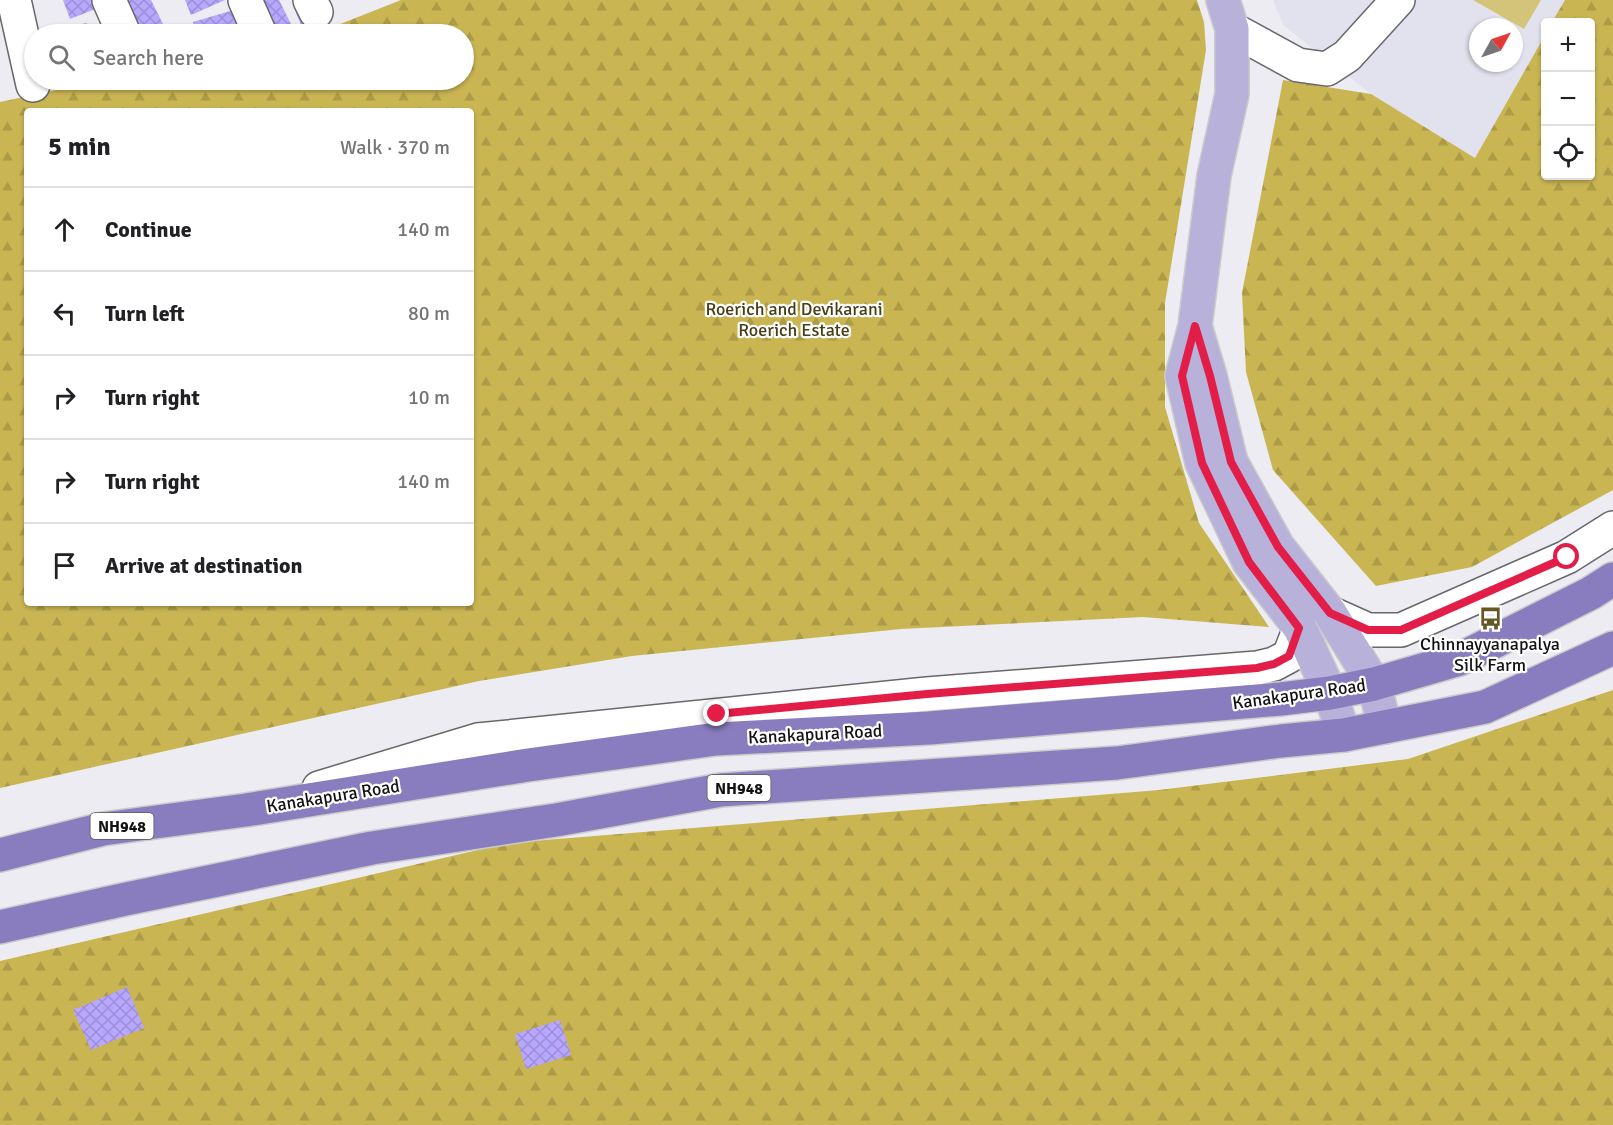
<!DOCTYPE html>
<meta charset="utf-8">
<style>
body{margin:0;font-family:Signika,sans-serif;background:#f6f6f6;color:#202124}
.controls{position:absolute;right:18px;top:18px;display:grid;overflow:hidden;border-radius:6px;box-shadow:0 2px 4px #0004}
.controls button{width:54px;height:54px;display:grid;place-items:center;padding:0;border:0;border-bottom:2px solid #e0e0e0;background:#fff;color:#202124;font:30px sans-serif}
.compass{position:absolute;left:1469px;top:18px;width:54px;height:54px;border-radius:50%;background:#fff;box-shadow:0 2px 4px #0004;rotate:50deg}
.stop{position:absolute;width:18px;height:18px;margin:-14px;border:4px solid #e11d48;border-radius:50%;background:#fff}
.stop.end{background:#e11d48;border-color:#fff;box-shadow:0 2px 6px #0008}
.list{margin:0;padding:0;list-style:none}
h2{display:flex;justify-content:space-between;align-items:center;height:78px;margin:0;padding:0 24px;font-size:26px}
h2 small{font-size:20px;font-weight:400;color:#757577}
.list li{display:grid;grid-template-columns:39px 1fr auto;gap:18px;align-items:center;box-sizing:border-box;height:84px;padding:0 24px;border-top:2px solid #e0e0e0}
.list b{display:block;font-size:22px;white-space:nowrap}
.list em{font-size:20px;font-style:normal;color:#757577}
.icon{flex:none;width:33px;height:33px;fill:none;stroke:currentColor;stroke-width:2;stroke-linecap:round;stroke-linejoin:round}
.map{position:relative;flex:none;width:1613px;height:1125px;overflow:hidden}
.search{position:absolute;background:#fff;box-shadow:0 2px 4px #0004;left:24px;top:24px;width:450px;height:66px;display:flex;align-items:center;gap:15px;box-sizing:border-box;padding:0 21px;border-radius:33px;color:#757577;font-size:22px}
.panel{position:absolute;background:#fff;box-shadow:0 2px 4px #0004;left:24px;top:108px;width:450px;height:498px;border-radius:6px}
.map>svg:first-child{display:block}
.built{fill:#e2e1ee;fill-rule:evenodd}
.forest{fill:url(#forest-firs);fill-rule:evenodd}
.green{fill:#d4c47a}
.building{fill:url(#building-cross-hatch)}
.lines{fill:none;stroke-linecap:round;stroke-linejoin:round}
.minor-casing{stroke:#67676c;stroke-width:36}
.major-casing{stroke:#cbcbcb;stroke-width:36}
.highway-casing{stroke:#cbcbcb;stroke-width:36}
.minor{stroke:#fff;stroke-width:33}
.major{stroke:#b8b1d9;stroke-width:33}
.highway{stroke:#897dbf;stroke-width:33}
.route{stroke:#e11d48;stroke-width:8}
.labels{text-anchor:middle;stroke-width:4.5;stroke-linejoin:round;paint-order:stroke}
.shield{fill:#fff;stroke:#59595a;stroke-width:1.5}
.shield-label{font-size:16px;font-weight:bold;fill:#121214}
.park-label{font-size:18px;fill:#473e15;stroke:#fff}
.poi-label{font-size:18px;fill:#121214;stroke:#fff}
.street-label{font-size:18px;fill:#121214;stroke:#fff}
</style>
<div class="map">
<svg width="1613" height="1125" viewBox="0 0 1613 1125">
<defs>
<pattern id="forest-firs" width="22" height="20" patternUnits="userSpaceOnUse" patternTransform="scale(1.5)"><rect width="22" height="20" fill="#cab553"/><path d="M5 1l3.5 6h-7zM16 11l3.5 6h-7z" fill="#ac9b47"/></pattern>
<pattern id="building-cross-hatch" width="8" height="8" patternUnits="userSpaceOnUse" patternTransform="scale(1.5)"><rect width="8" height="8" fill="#b7a7fd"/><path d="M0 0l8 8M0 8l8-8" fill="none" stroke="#9c8fd8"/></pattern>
</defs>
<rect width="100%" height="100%" fill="#ececf2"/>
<path class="built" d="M1273,0H1565L1552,22H1546L1545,35L1475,158L1371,94L1283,25ZM1478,27H1514V63H1478Z"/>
<path class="forest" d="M401,0H1197L1204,22L1206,50L1165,303V407L1199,523L1269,627L1143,617L901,629L632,656L479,681L0,788V102L103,80H464V34H315ZM27,111H471V603H27Z
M1565,0H1613V490L1472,567L1376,586L1273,470L1246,372L1242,293L1283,80L1371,94L1475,158L1545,35L1546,176H1590V22H1552Z
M1613,690V1125H0V961L508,843L1159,790L1408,759Z"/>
<path class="green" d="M1473,0H1541L1524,29Z"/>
<path class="building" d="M63,0H100L103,6L70,19Z
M123,0H151L168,34H140Z
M185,0H225L191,15Z
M248,0H279L291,24L271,34Z
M308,2L317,25L303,30L294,8Z
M244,7L249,23L210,34H196L193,22Z
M87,23L89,34H65L64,28Z
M127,987L144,1028L91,1050L73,1010Z
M560,1020L571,1055L526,1069L515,1034Z"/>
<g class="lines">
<defs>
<path id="minor" d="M14,0L33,85
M109,0L124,34
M245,0L260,34
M310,0L316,12
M1232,29L1298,65L1327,69L1347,56L1398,0
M1330,613L1368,630H1401L1567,557L1613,528
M319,788L478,740L927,694L1257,668L1274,664L1289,656L1300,628"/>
<path id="major" d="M1223,0L1232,29V94L1214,176L1195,326L1182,376L1202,463L1249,562L1300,628L1330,693L1344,735
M1195,326L1210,376L1231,462L1278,547L1330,613L1374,684L1385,727"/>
<path id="highway" d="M0,855L103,829L246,810L528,765L716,739L929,728L1281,699L1330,693L1374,684L1460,659L1591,593L1613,579
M0,927L126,899L372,848L556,820L721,790L1117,763L1281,741L1344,735L1485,707L1613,648"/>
</defs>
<use href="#minor" class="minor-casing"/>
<use href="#major" class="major-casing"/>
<use href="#highway" class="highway-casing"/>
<use href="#minor" class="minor"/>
<use href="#major" class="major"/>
<use href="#highway" class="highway"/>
</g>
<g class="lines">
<path class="route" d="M717,714L927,694L1257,668L1274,664L1289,656L1299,628L1249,562L1202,463L1182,376L1195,326L1210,376L1231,462L1278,547L1330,613L1368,630H1401L1567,557"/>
</g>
<defs>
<symbol id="bus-bare" viewBox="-9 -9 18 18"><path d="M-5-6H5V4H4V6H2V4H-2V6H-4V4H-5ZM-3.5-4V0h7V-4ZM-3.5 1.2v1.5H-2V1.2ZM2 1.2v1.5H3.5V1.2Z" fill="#635824" stroke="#fff" stroke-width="2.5" paint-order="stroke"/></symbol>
</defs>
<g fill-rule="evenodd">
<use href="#bus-bare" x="1474" y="602" width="33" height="33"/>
</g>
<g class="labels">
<g class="shield">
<rect x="707.5" y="775" width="63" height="26" rx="4.5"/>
<rect x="90.5" y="813" width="63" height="26" rx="4.5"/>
</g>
<g class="shield-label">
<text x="739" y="794">NH948</text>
<text x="122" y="832">NH948</text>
</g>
<g class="park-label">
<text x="794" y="315">Roerich and Devikarani<tspan x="794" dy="21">Roerich Estate</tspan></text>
</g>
<g class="poi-label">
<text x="1490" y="650">Chinnayyanapalya<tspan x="1490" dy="21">Silk Farm</tspan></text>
</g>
<g class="street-label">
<text transform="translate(1299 694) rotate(-8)" y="6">Kanakapura Road</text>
<text transform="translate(815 734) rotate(-3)" y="6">Kanakapura Road</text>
<text transform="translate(333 796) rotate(-9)" y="6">Kanakapura Road</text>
</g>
</g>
</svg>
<div class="controls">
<button>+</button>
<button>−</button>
<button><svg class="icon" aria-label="locate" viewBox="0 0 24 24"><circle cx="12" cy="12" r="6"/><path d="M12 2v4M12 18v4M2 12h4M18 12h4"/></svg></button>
</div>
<svg class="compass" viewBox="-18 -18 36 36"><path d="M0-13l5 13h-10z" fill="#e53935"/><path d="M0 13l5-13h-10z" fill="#757577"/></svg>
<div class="stop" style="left:1567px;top:557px"></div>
<div class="stop end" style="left:717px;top:714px"></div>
<div class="search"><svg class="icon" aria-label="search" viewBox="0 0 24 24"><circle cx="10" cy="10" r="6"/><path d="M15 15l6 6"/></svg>Search here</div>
<section class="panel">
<h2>5 min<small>Walk · 370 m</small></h2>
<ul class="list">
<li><svg class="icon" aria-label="ahead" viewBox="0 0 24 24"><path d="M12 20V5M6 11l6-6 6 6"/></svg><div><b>Continue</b></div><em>140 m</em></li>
<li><svg class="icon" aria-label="left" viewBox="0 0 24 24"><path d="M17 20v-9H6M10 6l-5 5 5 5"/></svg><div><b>Turn left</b></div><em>80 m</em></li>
<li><svg class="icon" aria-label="right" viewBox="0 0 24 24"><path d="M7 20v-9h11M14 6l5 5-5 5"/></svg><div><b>Turn right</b></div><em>10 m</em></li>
<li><svg class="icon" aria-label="right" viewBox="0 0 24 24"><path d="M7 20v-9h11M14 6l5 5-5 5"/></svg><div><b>Turn right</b></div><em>140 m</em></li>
<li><svg class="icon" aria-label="arrive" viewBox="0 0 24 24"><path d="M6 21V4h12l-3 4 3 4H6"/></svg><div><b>Arrive at destination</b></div></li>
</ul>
</section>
</div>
